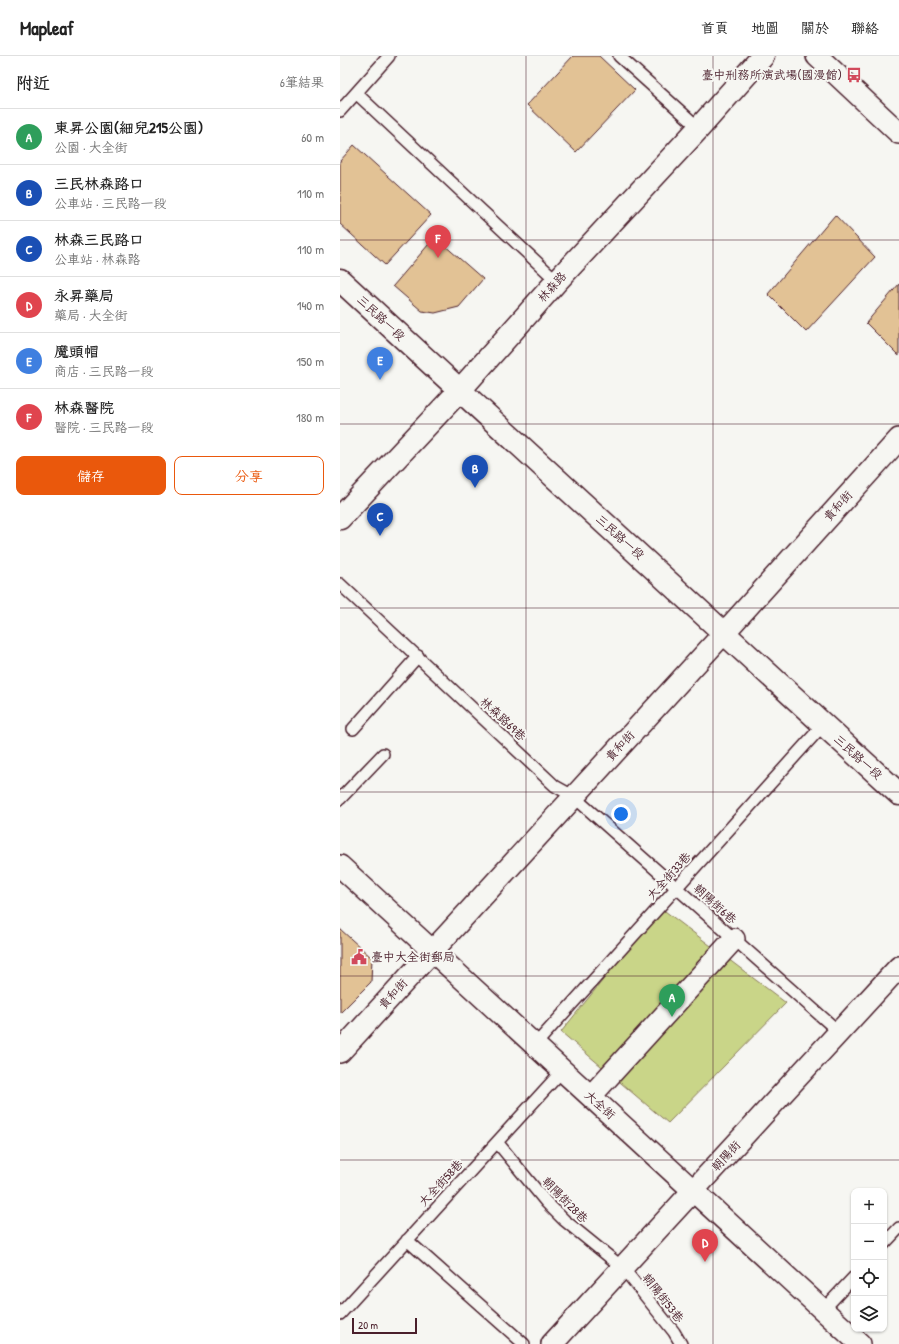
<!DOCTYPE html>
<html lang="zh-TW">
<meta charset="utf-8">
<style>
body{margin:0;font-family:"Patrick Hand","LXGW WenKai TC",sans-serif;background:#f6f6f6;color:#222}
.controls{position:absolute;right:12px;bottom:12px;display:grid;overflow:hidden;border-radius:8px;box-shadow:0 1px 3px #0004}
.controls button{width:36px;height:36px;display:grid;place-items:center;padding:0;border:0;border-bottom:1px solid #e0e0e0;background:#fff;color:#222;font:20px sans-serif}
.scale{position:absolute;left:12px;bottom:10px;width:65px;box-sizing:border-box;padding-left:4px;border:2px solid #4a1f2b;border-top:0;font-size:11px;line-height:14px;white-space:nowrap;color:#4a1f2b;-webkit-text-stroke:3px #f6f6f2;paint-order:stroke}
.you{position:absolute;left:281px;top:758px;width:14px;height:14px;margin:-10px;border:3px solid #fff;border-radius:50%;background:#1a73e8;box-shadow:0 0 0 6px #1a73e833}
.badge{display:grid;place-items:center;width:26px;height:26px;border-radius:50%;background:#ea580c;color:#fff;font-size:13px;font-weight:700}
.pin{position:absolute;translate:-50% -33px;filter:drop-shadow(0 1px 2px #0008)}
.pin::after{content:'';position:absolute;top:21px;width:14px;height:12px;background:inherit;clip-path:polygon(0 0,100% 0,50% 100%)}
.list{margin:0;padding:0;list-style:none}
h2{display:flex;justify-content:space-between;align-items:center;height:52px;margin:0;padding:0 16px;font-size:17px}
h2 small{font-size:13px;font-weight:400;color:#767676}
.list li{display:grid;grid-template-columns:26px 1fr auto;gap:12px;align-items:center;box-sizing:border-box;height:56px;padding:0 16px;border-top:1px solid #e0e0e0}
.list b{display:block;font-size:15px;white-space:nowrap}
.list p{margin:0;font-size:13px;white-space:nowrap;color:#767676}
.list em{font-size:13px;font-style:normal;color:#767676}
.actions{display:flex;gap:8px;padding:12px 16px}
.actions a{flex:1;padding:9px 0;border:1px solid #ea580c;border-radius:8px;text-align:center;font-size:14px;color:#ea580c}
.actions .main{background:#ea580c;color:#fff}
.icon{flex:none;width:22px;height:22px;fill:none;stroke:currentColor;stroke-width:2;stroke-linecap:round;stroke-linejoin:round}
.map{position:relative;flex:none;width:559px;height:1288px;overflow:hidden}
header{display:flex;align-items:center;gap:24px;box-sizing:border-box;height:56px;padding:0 20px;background:#fff;border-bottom:1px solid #e0e0e0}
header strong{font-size:19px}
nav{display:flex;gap:22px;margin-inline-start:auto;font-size:14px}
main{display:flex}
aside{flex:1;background:#fff}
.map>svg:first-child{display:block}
.green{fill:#c9d588;stroke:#8a7a5a}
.building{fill:#e2c295;stroke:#4a1f2b}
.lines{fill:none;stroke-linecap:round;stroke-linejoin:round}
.service-casing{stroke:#4a1f2b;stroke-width:14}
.minor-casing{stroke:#4a1f2b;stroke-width:24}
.secondary-casing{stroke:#4a1f2b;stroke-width:25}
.service{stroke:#f6f6f2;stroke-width:11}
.minor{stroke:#f6f6f2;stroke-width:21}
.secondary{stroke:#f6f6f2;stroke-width:22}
.grid{fill:none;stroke:#4a1f2b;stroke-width:1;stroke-opacity:0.55}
.labels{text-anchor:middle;stroke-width:4;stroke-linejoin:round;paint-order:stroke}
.poi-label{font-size:12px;fill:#4a1f2b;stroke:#f6f6f2;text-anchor:end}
.street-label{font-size:12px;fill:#4a1f2b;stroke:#f6f6f2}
</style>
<header>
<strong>Mapleaf</strong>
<nav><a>首頁</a><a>地圖</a><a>關於</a><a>聯絡</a></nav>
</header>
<main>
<aside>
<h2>附近<small>6筆結果</small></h2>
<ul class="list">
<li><span class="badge" style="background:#2e9e5b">A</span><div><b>東昇公園(細兒215公園)</b><p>公園 · 大全街</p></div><em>60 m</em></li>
<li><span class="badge" style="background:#1a4fb4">B</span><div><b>三民林森路口</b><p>公車站 · 三民路一段</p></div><em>110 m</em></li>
<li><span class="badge" style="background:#1a4fb4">C</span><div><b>林森三民路口</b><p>公車站 · 林森路</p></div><em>110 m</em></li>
<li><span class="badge" style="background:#e0444e">D</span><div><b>永昇藥局</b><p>藥局 · 大全街</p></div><em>140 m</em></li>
<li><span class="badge" style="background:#3f7fe0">E</span><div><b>魔頭帽</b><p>商店 · 三民路一段</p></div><em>150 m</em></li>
<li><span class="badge" style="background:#e0444e">F</span><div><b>林森醫院</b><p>醫院 · 三民路一段</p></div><em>180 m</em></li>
</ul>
<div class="actions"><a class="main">儲存</a><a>分享</a></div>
</aside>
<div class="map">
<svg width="559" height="1288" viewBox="0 0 559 1288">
<rect width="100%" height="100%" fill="#f6f6f2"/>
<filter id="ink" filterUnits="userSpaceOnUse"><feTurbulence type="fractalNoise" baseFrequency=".025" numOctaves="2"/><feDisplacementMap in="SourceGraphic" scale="8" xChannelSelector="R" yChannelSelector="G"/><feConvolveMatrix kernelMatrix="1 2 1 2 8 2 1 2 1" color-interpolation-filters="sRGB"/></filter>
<g filter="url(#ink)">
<path class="green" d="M321,852L446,947L328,1067L221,976Z"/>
<path class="building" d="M233,0H259L295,34L236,96L187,49Z
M14,89L91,159L45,209L0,168V105Z
M495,159L535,201L466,276L428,238Z
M95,181L143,223L119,251L95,257L82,255L53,230Z
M559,228V300L526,267Z
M0,873L32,902L31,926L0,957Z"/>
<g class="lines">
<defs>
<path id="service" d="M279,0L359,72
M16,37L217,225
M0,55L49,0
M0,528L215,730L233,740L499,976
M13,673L78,600
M0,743L43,698
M195,989L483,669
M157,1086L206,1146L224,1164L283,1212L334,1276L341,1288
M67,1184L184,1288
M544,1188L559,1172
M483,1254L514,1221
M0,1258L222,1015"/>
<path id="minor" d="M477,0L559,77
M0,810L520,1288
M0,996L384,577L559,383
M251,1040L394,883
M212,1288L559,911"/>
<path id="secondary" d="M0,224L559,738
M0,462L120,334L217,225L359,72L423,0"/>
</defs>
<use href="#service" class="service-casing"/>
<use href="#minor" class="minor-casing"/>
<use href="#secondary" class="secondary-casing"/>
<use href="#service" class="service"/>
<use href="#minor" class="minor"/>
<use href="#secondary" class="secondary"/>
</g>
</g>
<path class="grid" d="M186,0V1288M373,0V1288M0,184H559M0,368H559M0,552H559M0,736H559M0,920H559M0,1104H559"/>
<defs>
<symbol id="bus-bare" viewBox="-9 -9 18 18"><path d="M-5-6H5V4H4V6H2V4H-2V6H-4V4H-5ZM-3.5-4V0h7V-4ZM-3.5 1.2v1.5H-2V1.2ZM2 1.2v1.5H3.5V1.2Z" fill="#d1495b" stroke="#f6f6f2" stroke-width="2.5" paint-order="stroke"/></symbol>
<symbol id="civic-bare" viewBox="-9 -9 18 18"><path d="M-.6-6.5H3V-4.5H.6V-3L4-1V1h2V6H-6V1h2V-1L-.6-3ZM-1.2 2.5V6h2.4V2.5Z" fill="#d1495b" stroke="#f6f6f2" stroke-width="2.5" paint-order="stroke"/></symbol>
</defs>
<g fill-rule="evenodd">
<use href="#bus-bare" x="503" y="8" width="22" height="22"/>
<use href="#civic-bare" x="8" y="890" width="22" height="22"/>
</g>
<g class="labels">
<g class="poi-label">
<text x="502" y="23">臺中刑務所演武場(國漫館)</text>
<text x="31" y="905" text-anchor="start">臺中大全街郵局</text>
</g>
<g class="street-label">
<text transform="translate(212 231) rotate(-48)" y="4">林森路</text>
<text transform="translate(41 262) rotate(43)" y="4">三民路一段</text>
<text transform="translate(498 450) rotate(-48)" y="4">貴和街</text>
<text transform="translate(280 481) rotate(42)" y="4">三民路一段</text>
<text transform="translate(163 663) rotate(43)" y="4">林森路69巷</text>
<text transform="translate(280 690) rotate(-47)" y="4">貴和街</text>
<text transform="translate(518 701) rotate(42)" y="4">三民路一段</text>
<text transform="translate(329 820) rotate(-48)" y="4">大全街33巷</text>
<text transform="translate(375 848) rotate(42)" y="4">朝陽街6巷</text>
<text transform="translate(53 938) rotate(-48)" y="4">貴和街</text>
<text transform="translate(260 1049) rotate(42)" y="4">大全街</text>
<text transform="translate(386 1100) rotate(-47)" y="4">朝陽街</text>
<text transform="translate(101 1127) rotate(-47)" y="4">大全街58巷</text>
<text transform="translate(225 1144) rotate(45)" y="4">朝陽街28巷</text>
<text transform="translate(323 1242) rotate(52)" y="4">朝陽街53巷</text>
</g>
</g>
</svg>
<div class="controls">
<button>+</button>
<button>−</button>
<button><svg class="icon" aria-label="locate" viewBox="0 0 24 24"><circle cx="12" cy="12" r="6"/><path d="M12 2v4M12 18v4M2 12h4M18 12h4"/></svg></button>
<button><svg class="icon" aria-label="layers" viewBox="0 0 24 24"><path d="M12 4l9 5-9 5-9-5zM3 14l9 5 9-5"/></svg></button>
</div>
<div class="scale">20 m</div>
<div class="you"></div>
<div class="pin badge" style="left:332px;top:961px;background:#2e9e5b">A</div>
<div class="pin badge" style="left:135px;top:432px;background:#1a4fb4">B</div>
<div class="pin badge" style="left:40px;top:480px;background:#1a4fb4">C</div>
<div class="pin badge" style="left:365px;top:1206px;background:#e0444e">D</div>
<div class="pin badge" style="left:40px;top:324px;background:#3f7fe0">E</div>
<div class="pin badge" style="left:98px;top:202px;background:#e0444e">F</div>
</div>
</main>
